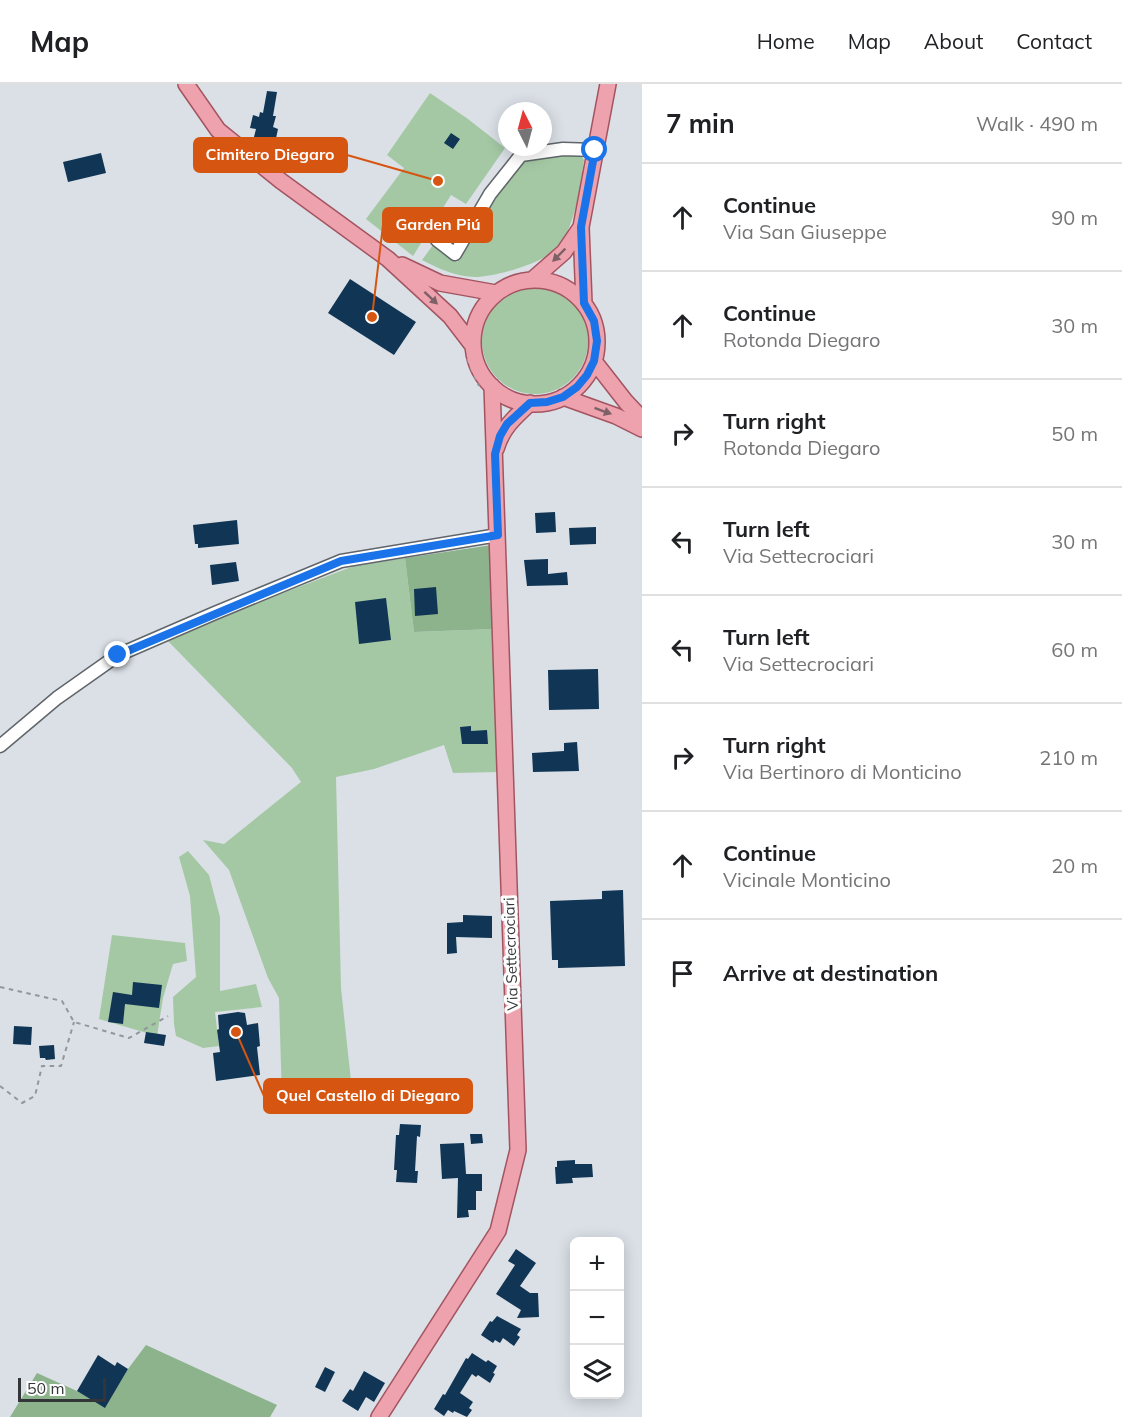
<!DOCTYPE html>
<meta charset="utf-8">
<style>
body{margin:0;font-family:Mulish,sans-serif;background:#f6f6f6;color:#202124}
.controls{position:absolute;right:18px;bottom:18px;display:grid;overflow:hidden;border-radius:9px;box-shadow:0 3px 15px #0003}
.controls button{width:54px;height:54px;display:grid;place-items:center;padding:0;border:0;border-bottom:2px solid #e0e0e0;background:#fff;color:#202124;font:30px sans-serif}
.compass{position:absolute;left:498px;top:18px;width:54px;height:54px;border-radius:50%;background:#fff;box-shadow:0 3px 15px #0003;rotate:354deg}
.scale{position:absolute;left:18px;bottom:15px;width:88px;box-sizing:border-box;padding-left:6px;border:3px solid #333538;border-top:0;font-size:16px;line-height:21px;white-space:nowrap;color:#333538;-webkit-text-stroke:4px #fff;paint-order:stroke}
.stop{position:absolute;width:18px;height:18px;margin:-14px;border:4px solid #1a73e8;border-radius:50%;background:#fff}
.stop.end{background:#1a73e8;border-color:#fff;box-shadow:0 2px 6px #0008}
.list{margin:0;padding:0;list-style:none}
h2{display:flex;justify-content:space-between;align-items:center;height:78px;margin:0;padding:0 24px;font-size:26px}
h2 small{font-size:20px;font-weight:400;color:#757577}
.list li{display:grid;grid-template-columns:39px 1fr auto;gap:18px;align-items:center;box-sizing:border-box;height:108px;padding:0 24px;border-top:2px solid #e0e0e0}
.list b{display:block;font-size:22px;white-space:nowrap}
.list p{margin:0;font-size:20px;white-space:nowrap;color:#757577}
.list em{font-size:20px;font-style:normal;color:#757577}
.icon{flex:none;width:33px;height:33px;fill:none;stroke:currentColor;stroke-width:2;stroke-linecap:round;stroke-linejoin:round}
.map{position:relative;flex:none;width:642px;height:1333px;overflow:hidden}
header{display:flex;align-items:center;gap:36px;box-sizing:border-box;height:84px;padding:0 30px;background:#fff;border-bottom:2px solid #e0e0e0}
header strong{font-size:28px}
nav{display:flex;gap:33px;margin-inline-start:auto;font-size:21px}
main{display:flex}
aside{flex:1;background:#fff}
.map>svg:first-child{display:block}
.green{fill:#a4c8a4}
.forest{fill:#8cb38c}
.building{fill:#113555}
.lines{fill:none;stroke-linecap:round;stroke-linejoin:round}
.minor-casing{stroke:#60656a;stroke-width:15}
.major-casing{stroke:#a45461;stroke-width:18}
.path{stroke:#92979b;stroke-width:2;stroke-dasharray:4.5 4.5;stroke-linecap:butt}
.minor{stroke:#fff;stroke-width:12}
.major{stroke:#eda2ad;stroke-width:15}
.oneway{fill:#7d6167}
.route{stroke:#1a73e8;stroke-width:8}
.labels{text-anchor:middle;stroke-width:6;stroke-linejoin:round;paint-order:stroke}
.street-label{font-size:15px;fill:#333538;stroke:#fff}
.leader{fill:none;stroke:#d65510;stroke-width:2}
.callout-dot{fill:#d65510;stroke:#fff;stroke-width:2}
.callout{fill:#d65510;stroke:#d65510;stroke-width:2}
.callout-label{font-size:16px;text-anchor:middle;font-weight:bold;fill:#fff}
</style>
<header>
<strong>Map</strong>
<nav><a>Home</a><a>Map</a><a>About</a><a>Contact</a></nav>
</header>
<main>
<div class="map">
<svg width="642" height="1333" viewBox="0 0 642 1333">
<rect width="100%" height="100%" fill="#dae0e6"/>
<path class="green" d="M430,9L468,35L505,64L466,120L451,111L413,172L366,135L404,84L387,71Z
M579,68L584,76C580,104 576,137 560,161C549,178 495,193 475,193C457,193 437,184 422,176L433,161L457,178C468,159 510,82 528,76C544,71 563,71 579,68Z
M482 257a53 53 0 1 1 106 0a53 53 0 1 1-106 0Z
M405,474L414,548L495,545L499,688L453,689L444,661L374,685L336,693L341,904L354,1025L282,1017L279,914L268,894L229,786L203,756L224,760L301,698L292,684L165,554L354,482Z
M188,767L209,791L220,833V907L256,900L262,923L215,928L219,962L203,964L176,952L174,940L173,913L196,893L190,812L179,773Z
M112,851L185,859L187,877L173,880L163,914L157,952L99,935Z"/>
<path class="forest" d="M492,461L495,545L414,548L405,474Z
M146,1261L277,1321L270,1333H10L37,1289L77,1307L105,1323L128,1285Z"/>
<path class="building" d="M267,7L277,8L273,32H276L273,43L278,45L275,59L254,53L256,45L250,44L253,31L259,33L260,28L263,29Z
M451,49L460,55L453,65L444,59Z
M101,69L106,89L68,98L63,78Z
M350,195L416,238L394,271L328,229Z
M555,428L556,448L536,449L535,429Z
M237,436L239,460L198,464V460H195L193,441Z
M596,443V460L570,461L569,444Z
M548,475V490L567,488L568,501L527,502L524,476Z
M236,478L239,497L212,501L210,481Z
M436,503L438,530L415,532L414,505Z
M386,514L391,556L359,560L355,518Z
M598,585L599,625L549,626L548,586Z
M471,642V647L487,646L488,660H462L460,643Z
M577,658L579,687L533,688L532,669L564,667V659Z
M623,806L625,882L558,884V876H552L550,817L602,815V807Z
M463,831L492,832V854L456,853L457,869L447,870V839L463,838Z
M133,898L162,901L159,924L125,920L123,940L108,938L113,908L132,911Z
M238,928L245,929L247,941L258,939L260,962L257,963L260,991L216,997L213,969L220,968L217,946L219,945L218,931Z
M14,942L32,943L31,961L13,960Z
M146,948L166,951L164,962L144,959Z
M54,961L55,975L46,976L45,974H40L39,962Z
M400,1040L421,1041L420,1053L417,1052L415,1087H418L417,1099L396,1098L397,1086H394L396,1051H399Z
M470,1050H482L483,1059L471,1060Z
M464,1059L466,1090H482V1107H476V1126H468L469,1133L457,1134L458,1094L442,1095L440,1060Z
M575,1076V1080H592L593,1093L572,1094L573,1099L556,1100L555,1083H557V1077Z
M516,1165L536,1179L520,1202L530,1209H538L539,1233L517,1234L521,1226L496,1210L515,1181L508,1177Z
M497,1232L521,1245L517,1251L520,1253L514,1262L503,1254L500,1259L495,1256L493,1259L481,1251L490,1237L492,1238Z
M472,1269L486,1278L488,1276L497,1282L493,1289L495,1290L490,1299L478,1291L476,1293L472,1290L460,1309L473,1318L469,1324L472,1326L467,1333L454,1327L453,1329L448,1326L444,1332L434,1325L443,1310L445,1311L466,1274L468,1275Z
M98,1271L115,1282L117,1278L128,1285L105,1324L77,1307Z
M325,1283L335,1288L325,1308L315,1303Z
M364,1287L385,1299L374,1318L366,1313L358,1327L342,1317L350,1305L353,1307Z"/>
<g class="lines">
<defs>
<path id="minor" d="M437,156L455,170L490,110L521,71L563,65L595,66
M0,662L57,614L118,571L215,529L341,477L498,451"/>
<path id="major" d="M186,0L218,46L281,97L388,175L450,232L473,262
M402,181L440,199L496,209
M532,196L564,168L581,143
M473 258a62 62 0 1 1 124 0a62 62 0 1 1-124 0Z
M584,219L581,143L608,0
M594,277L626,318L642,335
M563,313L616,332L642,345
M496,365C502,344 515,333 530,319
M379,1333L498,1147L518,1066L492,302"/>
</defs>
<use href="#minor" class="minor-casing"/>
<use href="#major" class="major-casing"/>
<path class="path" d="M388,158L393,152
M467,275L479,302
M542,323L555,322
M0,903L62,917L74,938L129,954L168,932
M0,1002L22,1019L35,1012L42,982H61L74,938"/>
<use href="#minor" class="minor"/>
<use href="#major" class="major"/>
</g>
<defs><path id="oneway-solid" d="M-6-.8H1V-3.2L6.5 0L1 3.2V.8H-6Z" transform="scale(1.5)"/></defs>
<g class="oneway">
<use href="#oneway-solid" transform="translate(559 171) rotate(135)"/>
<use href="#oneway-solid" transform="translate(431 214) rotate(43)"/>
<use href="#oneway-solid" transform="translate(603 327) rotate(20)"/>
</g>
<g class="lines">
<path class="route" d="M118,571L341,477L498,451L495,370L500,352L507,340L530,319L547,318L563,313L577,303L587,291L594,277L597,257L594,237L584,219L581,143L595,66"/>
</g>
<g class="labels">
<g class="street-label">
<text transform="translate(511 870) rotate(-92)" y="5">Via Settecrociari</text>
</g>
</g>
<path class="leader" d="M438 97L347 71M372 233L383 141M236 948L264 1012"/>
<g class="callout-dot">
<circle cx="438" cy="97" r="6"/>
<circle cx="372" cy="233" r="6"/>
<circle cx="236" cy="948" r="6"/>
</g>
<g class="callout">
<rect x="194" y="54" width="153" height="34" rx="6"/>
<rect x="383" y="124" width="109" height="34" rx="6"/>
<rect x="264" y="995" width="208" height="34" rx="6"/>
</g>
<g class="callout-label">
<text x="270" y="76">Cimitero Diegaro</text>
<text x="438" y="146">Garden Piú</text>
<text x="368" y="1017">Quel Castello di Diegaro</text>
</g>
</svg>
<div class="controls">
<button>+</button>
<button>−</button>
<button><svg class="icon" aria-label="layers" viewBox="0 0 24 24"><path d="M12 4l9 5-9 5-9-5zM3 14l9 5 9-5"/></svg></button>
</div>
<svg class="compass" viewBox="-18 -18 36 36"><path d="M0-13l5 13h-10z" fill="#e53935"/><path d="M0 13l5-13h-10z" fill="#757577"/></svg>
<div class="scale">50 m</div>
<div class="stop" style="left:595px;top:66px"></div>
<div class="stop end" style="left:118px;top:571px"></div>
</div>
<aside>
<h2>7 min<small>Walk · 490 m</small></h2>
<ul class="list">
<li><svg class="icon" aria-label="ahead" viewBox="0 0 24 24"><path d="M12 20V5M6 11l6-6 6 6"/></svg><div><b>Continue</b><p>Via San Giuseppe</p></div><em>90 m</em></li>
<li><svg class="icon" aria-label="ahead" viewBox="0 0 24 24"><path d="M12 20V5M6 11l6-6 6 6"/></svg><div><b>Continue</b><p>Rotonda Diegaro</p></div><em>30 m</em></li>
<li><svg class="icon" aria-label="right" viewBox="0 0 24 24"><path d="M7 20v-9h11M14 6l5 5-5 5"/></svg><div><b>Turn right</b><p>Rotonda Diegaro</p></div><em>50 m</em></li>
<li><svg class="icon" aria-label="left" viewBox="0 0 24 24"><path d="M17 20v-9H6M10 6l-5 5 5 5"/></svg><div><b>Turn left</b><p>Via Settecrociari</p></div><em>30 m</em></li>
<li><svg class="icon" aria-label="left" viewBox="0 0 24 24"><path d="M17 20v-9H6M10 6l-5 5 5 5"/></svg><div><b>Turn left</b><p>Via Settecrociari</p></div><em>60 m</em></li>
<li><svg class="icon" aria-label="right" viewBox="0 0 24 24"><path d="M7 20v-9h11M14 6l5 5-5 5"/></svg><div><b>Turn right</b><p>Via Bertinoro di Monticino</p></div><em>210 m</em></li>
<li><svg class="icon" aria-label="ahead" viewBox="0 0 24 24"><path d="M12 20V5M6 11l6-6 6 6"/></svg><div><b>Continue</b><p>Vicinale Monticino</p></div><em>20 m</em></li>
<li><svg class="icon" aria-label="arrive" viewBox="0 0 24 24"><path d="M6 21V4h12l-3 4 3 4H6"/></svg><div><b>Arrive at destination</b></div></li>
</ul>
</aside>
</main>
